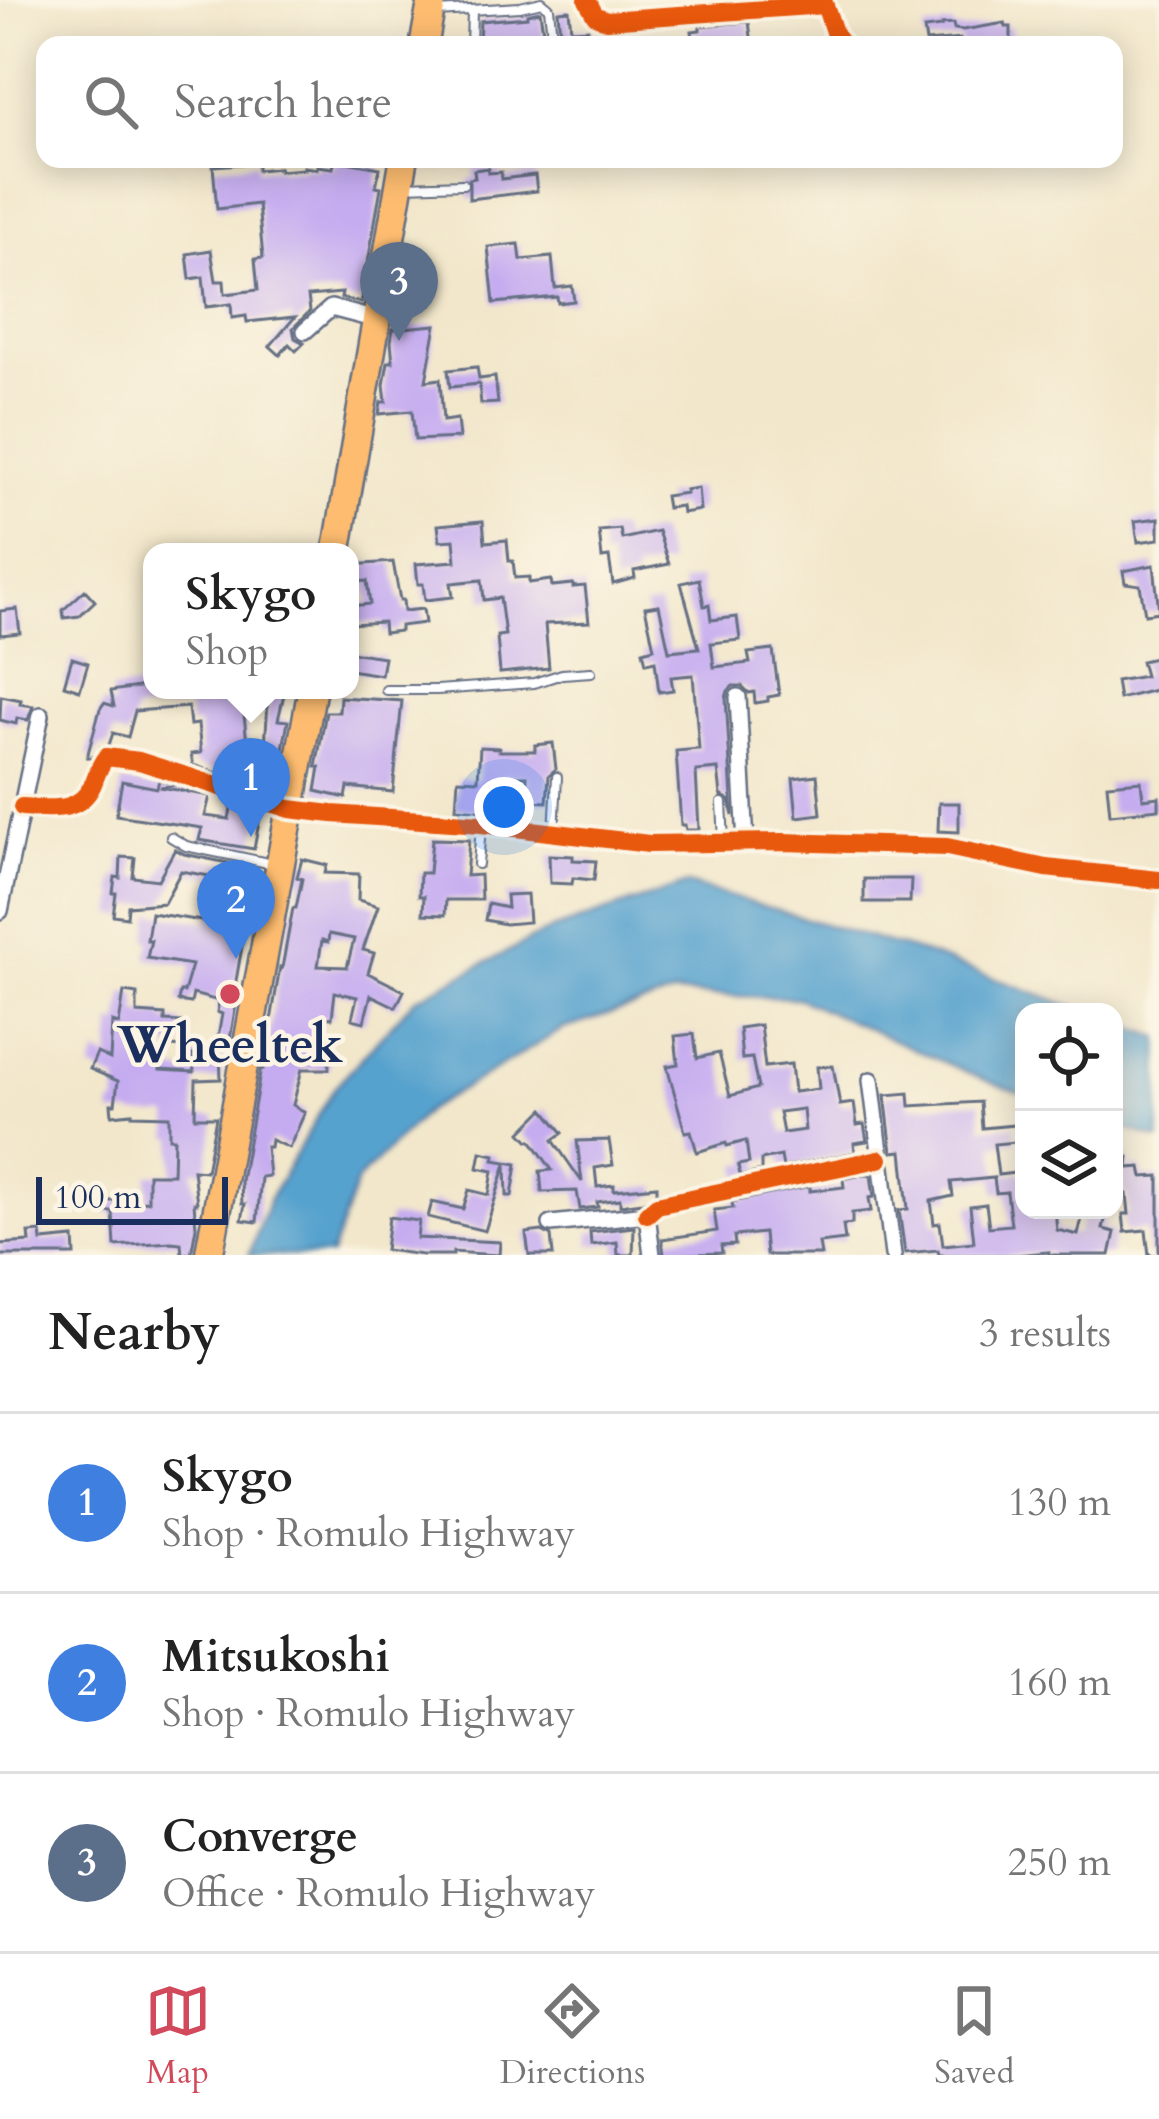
<!DOCTYPE html>
<meta charset="utf-8">
<style>
body{margin:0;font-family:Cardo,serif;background:#f2f2f2;color:#222}
.controls{position:absolute;right:36px;bottom:36px;display:grid;overflow:hidden;border-radius:24px;box-shadow:0 6px 30px #0003}
.controls button{width:108px;height:108px;display:grid;place-items:center;padding:0;border:0;border-bottom:3px solid #e0e0e0;background:#fff;color:#222;font:60px sans-serif}
.scale{position:absolute;left:36px;bottom:30px;width:192px;box-sizing:border-box;padding-left:12px;border:6px solid #1b2f5e;border-top:0;font-size:33px;line-height:42px;white-space:nowrap;color:#1b2f5e;-webkit-text-stroke:9px #fcf5e5;paint-order:stroke}
.you{position:absolute;left:504px;top:807px;width:42px;height:42px;margin:-30px;border:9px solid #fff;border-radius:50%;background:#1a73e8;box-shadow:0 0 0 18px #1a73e833}
.badge{display:grid;place-items:center;width:78px;height:78px;border-radius:50%;background:#d1495b;color:#fff;font-size:39px;font-weight:700}
.pin{position:absolute;translate:-50% -99px;filter:drop-shadow(0 3px 6px #0008)}
.pin::after{content:'';position:absolute;top:63px;width:42px;height:36px;background:inherit;clip-path:polygon(0 0,100% 0,50% 100%)}
.popup{position:absolute;left:143px;top:543px;width:216px;height:156px;box-sizing:border-box;display:grid;place-content:center;border-radius:24px;background:#fff;filter:drop-shadow(0 3px 9px #0005);font-size:39px;white-space:nowrap;color:#767676}
.popup b{font-size:45px;color:#222}
.popup::after{content:'';position:absolute;left:50%;top:100%;margin-left:-24px;border:24px solid transparent;border-top-color:#fff}
.list{margin:0;padding:0;list-style:none}
h2{display:flex;justify-content:space-between;align-items:center;height:156px;margin:0;padding:0 48px;font-size:51px}
h2 small{font-size:39px;font-weight:400;color:#767676}
.list li{display:grid;grid-template-columns:78px 1fr auto;gap:36px;align-items:center;box-sizing:border-box;height:180px;padding:0 48px;border-top:3px solid #e0e0e0}
.list b{display:block;font-size:45px;white-space:nowrap}
.list p{margin:0;font-size:39px;white-space:nowrap;color:#767676}
.list em{font-size:39px;font-style:normal;color:#767676}
.icon{flex:none;width:66px;height:66px;fill:none;stroke:currentColor;stroke-width:2;stroke-linecap:round;stroke-linejoin:round}
.map{position:relative;flex:none;width:1159px;height:1255px;overflow:hidden}
.search{position:absolute;background:#fff;box-shadow:0 6px 30px #0003;left:36px;right:36px;top:36px;height:132px;display:flex;align-items:center;gap:30px;box-sizing:border-box;padding:0 42px;border-radius:24px;color:#767676;font-size:45px}
.sheet{height:696px;background:#fff}
nav{display:flex;justify-content:space-around;align-items:center;box-sizing:border-box;height:168px;border-top:3px solid #e0e0e0;background:#fff;font-size:33px;color:#767676}
nav a{display:grid;justify-items:center;gap:6px}
nav .on{color:#d1495b}
.map>svg:first-child{display:block}
.water{fill:#56a2ce;stroke:#386896;stroke-width:3}
.building{fill:#c5acf0;fill-rule:evenodd}
.lines{fill:none;stroke-linecap:round;stroke-linejoin:round}
.service-casing{stroke:#666f84;stroke-width:12}
.minor-casing{stroke:#666f84;stroke-width:20}
.tertiary-casing{stroke:#666f84;stroke-width:22}
.trunk-casing{stroke:#666f84;stroke-width:32}
.service{stroke:#fff;stroke-width:8}
.minor{stroke:#fff;stroke-width:15}
.tertiary{stroke:#fff;stroke-width:18}
.trunk{stroke:#fdbc6f;stroke-width:27}
.cycleway-casing{stroke:#fcf5e5;stroke-width:26}
.cycleway{stroke:#e8590c;stroke-width:18}
.poi-dot{fill:#d1495b;stroke:#fcf5e5;stroke-width:4.5}
.labels{text-anchor:middle;stroke-width:9;stroke-linejoin:round;paint-order:stroke}
.poi-label{font-size:51px;font-weight:bold;fill:#1b2f5e;stroke:#fcf5e5}
</style>
<div class="map">
<svg width="1159" height="1255" viewBox="0 0 1159 1255">
<rect width="100%" height="100%" fill="#fcf5e5"/>
<filter id="ink" filterUnits="userSpaceOnUse"><feTurbulence type="fractalNoise" baseFrequency=".00833" numOctaves="2"/><feDisplacementMap in="SourceGraphic" scale="24" xChannelSelector="R" yChannelSelector="G"/><feConvolveMatrix kernelMatrix="1 2 1 2 8 2 1 2 1" color-interpolation-filters="sRGB"/></filter>
<filter id="wash" filterUnits="userSpaceOnUse"><feTurbulence type="fractalNoise" baseFrequency=".004" numOctaves="4" result="noise"/><feDisplacementMap in="SourceGraphic" scale="48" xChannelSelector="R" yChannelSelector="G"/><feGaussianBlur stdDeviation="2.7" result="paint"/><feColorMatrix in="noise" values="0 0 0 0 0 0 0 0 0 0 0 0 0 0 0 0 0 1.4 0 .05"/><feComposite in="paint" operator="in"/></filter>
<g filter="url(#wash)">
<rect width="100%" height="100%" fill="#f2e7cb"/>
<path class="water" d="M687,884L926,954L1089,1012H1024V1094L985,1080L797,998L675,994L563,1029L427,1110L357,1181L331,1255H249L269,1200L335,1087L415,999L546,932Z
M1114,1021L1159,1037V1140L1114,1125Z"/>
<g id="blocks">
<path class="building" d="M569,10L571,30L588,29L590,45H561L558,11Z
M540,11L545,45H479L480,21L527,17V14Z
M749,22L752,44L694,45L692,31L700,30V26Z
M1005,23L1006,27H1011V41L988,45H961L960,39L926,42L924,29L941,27V25L953,24L954,29L963,30Z
M335,160L380,168L376,186L381,187L361,303L341,298L342,293L308,296L310,311L293,328L295,338L304,343L296,351L289,344L280,355L270,346L295,317L247,322L246,316L232,318L231,304L206,307L203,277L190,279L187,254L211,250L216,281H224L225,294L258,290L255,259L263,258L258,204L217,209L213,166L257,163V170L279,168V171L304,169V167L317,169V166L333,168Z
M488,168V173L501,172V179L535,175L537,191L469,199V179L475,178L474,170Z
M519,244L521,260L552,257L555,288L572,286L574,301L558,303L557,297L494,303L488,247Z
M408,260L438,268L431,295L406,290Z
M436,325L426,381L440,379L443,421L457,419L459,438L415,440L412,411L379,414L381,402H386L384,385L388,362H393L391,342L393,329Z
M477,367L479,379L495,377L498,403L481,404L479,384L450,387L448,370Z
M698,488L700,510L682,513L681,506L667,508L665,496L686,493L685,490Z
M1159,518V539L1138,542L1135,521Z
M483,521L485,542L507,540L509,561H513L515,578L529,577V583L551,580L552,586L573,584V587L585,586L589,622L545,624L549,668L500,673L497,636L505,635L500,598L484,600L482,580L451,583L453,597L425,600L423,584H418L416,564L456,561L454,540L440,541L438,525Z
M620,529L622,539L658,531L669,564L634,571L635,578L613,584L609,557L602,558L599,531Z
M393,562L400,600H403L404,611L423,609L425,623L400,626V631L384,633L383,622L350,624V606L370,604L367,581L353,582L351,565Z
M1154,565L1159,612L1145,614L1140,585L1125,583L1123,571Z
M699,579L704,606L709,605L711,620L737,617L740,640L711,643L714,667L750,663L748,653L773,650L779,695L768,697V701L755,703L754,692L749,693L742,686H733L728,691L726,698L733,816L729,800L721,795L718,769L696,771L699,830H686L685,825H681L676,751L699,749L693,675L671,677L673,690L659,692L655,661L646,663L643,651L654,648L645,607L659,605L669,651L699,648L681,583Z
M85,590L95,601L79,616L64,618L63,610Z
M17,609L20,633L0,635V611Z
M350,652L384,657L381,675L350,670Z
M1159,657V689L1119,699L1116,681L1145,676L1141,661Z
M72,658L88,663L80,690L64,685Z
M152,685V690H285L278,720L288,721L275,792L255,785L256,776L232,774L230,777L193,765L191,754L201,753L198,724L190,725L188,707L135,711L128,737L113,733L109,745L100,747L91,757H87L100,709L104,703L114,706L111,691ZM242,696L268,703L265,745L247,743Z
M1,696L21,700L20,704L33,706L28,720L17,718L16,724L0,720Z
M340,697L402,701L393,792L348,787L346,798L316,791L320,767H316L326,712H339Z
M553,743L556,769L549,775L547,802L526,801L527,776H501L498,812L456,808L458,779L478,780L480,747L499,748V751H535V745Z
M817,775L821,814L797,817L793,778Z
M159,780L176,785L160,787L210,796L205,816L229,819L232,803L261,812L254,849L199,840L202,828L116,815L122,781L157,788Z
M1141,781L1143,799L1159,797V809L1110,814L1107,784Z
M939,803H959V832L938,831Z
M432,839L469,840L466,876L480,875L481,900H446L445,915L423,914L424,896H419L420,873H429Z
M175,849L184,854L257,869L254,884L181,871L164,903L128,906L127,917L113,915L116,893H113L115,877L120,878L121,857L135,858L133,877L158,880Z
M549,855L573,856V860L596,861L594,880L573,878L572,884L550,883Z
M302,859L327,865L325,873L359,874L358,900L378,906L363,950L374,953L368,973L404,991L396,1007L371,995L364,1022L352,1019L357,997L335,992L332,1018L321,1017V1057H329V1069H302L293,1105L305,1112L289,1148L271,1140L270,1147H266L269,1176L261,1177L257,1222L242,1220L245,1204H242L241,1181L261,1068L263,1069L280,967L282,968L293,908H296L302,879L297,877ZM329,934L354,939L347,967L318,966L322,940L328,942Z
M864,879H911L910,902H864Z
M252,889L232,1004H236L229,1045L217,1043L222,1014L217,1012L219,1001L193,994L191,1003L178,1001L180,992H184L192,965L147,958L151,940H147L151,913L208,922L213,892Z
M527,894L529,922L505,924L485,920L488,904L507,908L506,895Z
M124,992L137,994V1013L165,1015V1021L182,1022L181,1047L164,1045L160,1070L194,1072L193,1055L220,1054L221,1079L196,1080L195,1117H216L206,1171L193,1170L197,1203H194L196,1227L191,1254H182L181,1243L171,1242L115,1246L113,1212H104V1201H121V1203L148,1201V1174H173L174,1138H169V1116L132,1115V1113L112,1115L111,1104H115L118,1081L90,1069L97,1053L110,1059L112,1022L119,1024Z
M760,1025L765,1067L791,1064L794,1092L819,1089L817,1067L833,1066L840,1105L854,1103L857,1125L864,1124L867,1141L854,1143L855,1152L783,1167L781,1156L761,1160V1171L740,1176L738,1165L749,1163L746,1141L727,1146L726,1143L697,1152L691,1131L685,1132L667,1066L678,1064L675,1036L694,1034L697,1058L719,1053L730,1096L758,1088L752,1058L742,1059L739,1028ZM803,1109L805,1130L783,1133L779,1112Z
M909,1093L910,1106L980,1102L982,1128L1015,1125L1016,1142L994,1144L998,1175L1024,1172V1210H1055L1057,1230L1078,1235L1084,1210H1107L1103,1229L1115,1232L1110,1255H1049V1252L1015,1255H939L938,1250L905,1253L899,1210L908,1209L902,1151L892,1152L885,1095ZM994,1178L996,1193L1007,1192L1011,1225L989,1227L986,1204L970,1206L974,1242L943,1245L940,1223L934,1224L931,1201L953,1196L951,1182Z
M544,1109L563,1133L553,1140L582,1182L577,1141L609,1140L613,1165L595,1168L597,1187L614,1185V1190L657,1186V1193L642,1202L620,1205V1199L597,1202L598,1207L580,1209L577,1191L542,1192L540,1171L552,1170L531,1140L529,1141L521,1132Z
M481,1152L495,1155L494,1160L517,1164L512,1196H507L506,1164L485,1231L428,1217L432,1202L463,1209L469,1190L489,1195L493,1171L478,1168Z
M1117,1156L1129,1157L1128,1168L1141,1167L1143,1177L1159,1176V1255H1149L1146,1230L1125,1232L1123,1214H1129L1127,1194H1121Z
M867,1174L871,1175L874,1197L869,1198L871,1211L852,1213V1224L843,1225L845,1240L819,1243L821,1255H766L764,1233L734,1236L735,1245L721,1246L722,1253L664,1255L662,1239L717,1231L714,1210L733,1208L732,1202L810,1186V1191L844,1187L843,1179Z
M389,1217L419,1221L417,1238L500,1242L499,1255L453,1252V1255H422L385,1250Z
M634,1227L633,1255H618L617,1242L591,1245L590,1232Z
M542,1231L551,1236L553,1255H529L526,1233Z
M41,1232L42,1241L74,1238L75,1255H0V1244L30,1242L29,1233Z"/>
</g>
</g>
<g filter="url(#ink)">
<use href="#blocks" fill-opacity="0" stroke="#666f84" stroke-width="3"/>
<g class="lines">
<defs>
<path id="service" d="M437,12L520,7L542,2L549,8L553,45
M471,45L472,11
M405,186L463,184
M386,690H437L534,683L562,674L591,672
M722,803L724,842
M554,833L557,777
M171,837L186,846L273,864
M478,864L481,826"/>
<path id="minor" d="M587,0L595,15L606,20L825,5L835,35L842,45
M305,331L331,308L377,320
M738,697L746,843
M22,807C50,808 79,815 93,784C97,774 99,766 106,757L139,761L290,809
M0,911L41,715
M871,1080L893,1255
M647,1214L657,1205L879,1159
M647,1214L652,1255
M551,1224L647,1214"/>
<path id="tertiary" d="M290,809L481,824L649,844L783,842L947,847L1046,868L1159,880"/>
<path id="trunk" d="M424,45L432,0
M337,552L404,159
M209,1255L312,690"/>
</defs>
<use href="#service" class="service-casing"/>
<use href="#minor" class="minor-casing"/>
<use href="#tertiary" class="tertiary-casing"/>
<use href="#trunk" class="trunk-casing"/>
<use href="#service" class="service"/>
<use href="#minor" class="minor"/>
<use href="#tertiary" class="tertiary"/>
<use href="#trunk" class="trunk"/>
<defs>
<path id="cycleway" d="M587,0L595,15L606,20L825,5L835,35L842,45
M22,807C50,808 79,815 93,784C97,774 99,766 106,757L139,761L290,809L332,814L481,824L649,844L783,842L947,847L1046,868L1159,880
M647,1214L657,1205L879,1159"/>
</defs>
<use href="#cycleway" class="cycleway-casing"/>
<use href="#cycleway" class="cycleway"/>
</g>
</g>
<circle class="poi-dot" cx="230" cy="994" r="12"/>
<g class="labels">
<g class="poi-label">
<text x="230" y="1062">Wheeltek</text>
</g>
</g>
</svg>
<div class="controls">
<button><svg class="icon" aria-label="locate" viewBox="0 0 24 24"><circle cx="12" cy="12" r="6"/><path d="M12 2v4M12 18v4M2 12h4M18 12h4"/></svg></button>
<button><svg class="icon" aria-label="layers" viewBox="0 0 24 24"><path d="M12 4l9 5-9 5-9-5zM3 14l9 5 9-5"/></svg></button>
</div>
<div class="scale">100 m</div>
<div class="you"></div>
<div class="pin badge" style="left:251px;top:837px;background:#3f7fe0">1</div>
<div class="popup"><b>Skygo</b>Shop</div>
<div class="pin badge" style="left:236px;top:959px;background:#3f7fe0">2</div>
<div class="pin badge" style="left:399px;top:341px;background:#5c6f8a">3</div>
<div class="search"><svg class="icon" aria-label="search" viewBox="0 0 24 24"><circle cx="10" cy="10" r="6"/><path d="M15 15l6 6"/></svg>Search here</div>
</div>
<section class="sheet">
<h2>Nearby<small>3 results</small></h2>
<ul class="list">
<li><span class="badge" style="background:#3f7fe0">1</span><div><b>Skygo</b><p>Shop · Romulo Highway</p></div><em>130 m</em></li>
<li><span class="badge" style="background:#3f7fe0">2</span><div><b>Mitsukoshi</b><p>Shop · Romulo Highway</p></div><em>160 m</em></li>
<li><span class="badge" style="background:#5c6f8a">3</span><div><b>Converge</b><p>Office · Romulo Highway</p></div><em>250 m</em></li>
</ul>
</section>
<nav>
<a class="on"><svg class="icon" aria-label="map" viewBox="0 0 24 24"><path d="M3 6l6-2 6 2 6-2v14l-6 2-6-2-6 2zM9 4v14M15 6v14"/></svg>Map</a>
<a><svg class="icon" aria-label="directions" viewBox="0 0 24 24"><path d="M12 3l9 9-9 9-9-9zM9 14v-3h6M13 9l2 2-2 2"/></svg>Directions</a>
<a><svg class="icon" aria-label="saved" viewBox="0 0 24 24"><path d="M7 4h10v16l-5-4-5 4z"/></svg>Saved</a>
</nav>
